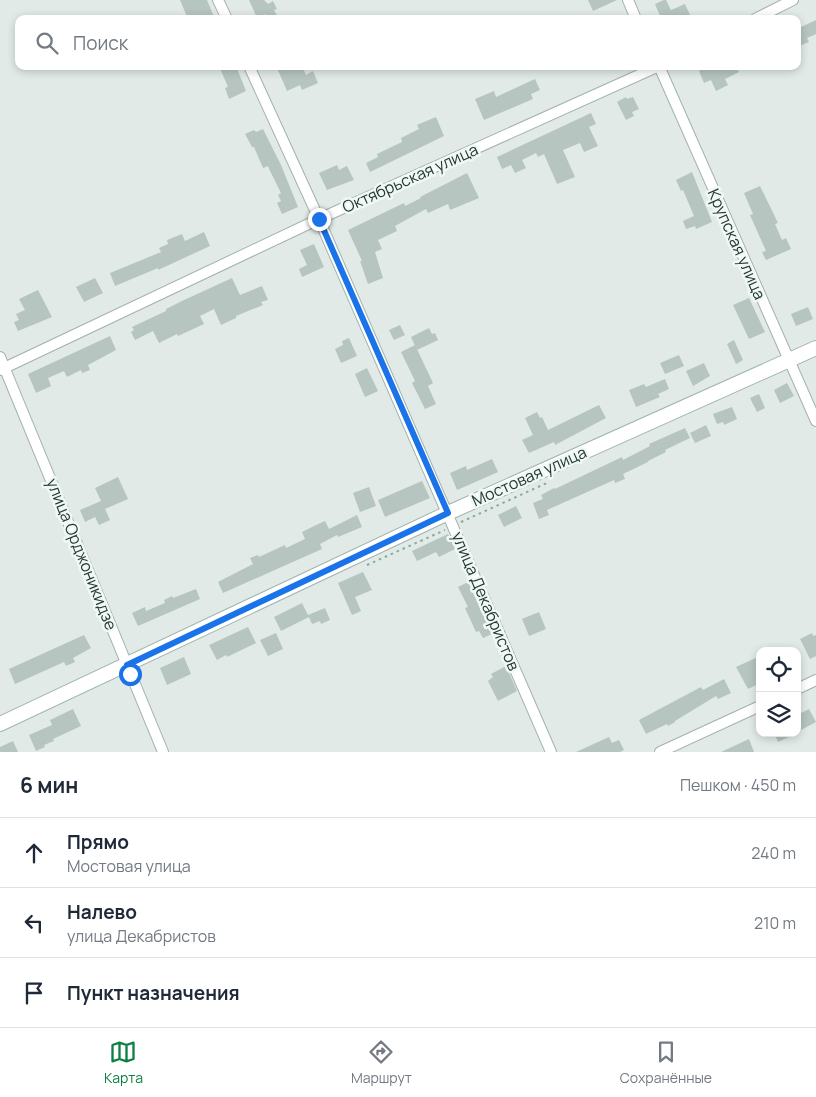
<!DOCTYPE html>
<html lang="ru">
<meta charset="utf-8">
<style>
body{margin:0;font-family:Manrope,sans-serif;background:#f6f6f7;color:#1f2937}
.controls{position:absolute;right:15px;bottom:15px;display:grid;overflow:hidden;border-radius:10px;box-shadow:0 2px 8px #0003}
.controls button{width:45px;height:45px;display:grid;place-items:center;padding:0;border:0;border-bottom:1px solid #e0e1e3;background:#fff;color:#1f2937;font:25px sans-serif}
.stop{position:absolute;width:15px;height:15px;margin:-11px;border:4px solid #1a73e8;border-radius:50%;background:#fff}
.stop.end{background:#1a73e8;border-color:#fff;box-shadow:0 1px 5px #0008}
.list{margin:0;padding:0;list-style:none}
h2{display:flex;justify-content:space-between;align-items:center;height:65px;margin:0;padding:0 20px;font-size:21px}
h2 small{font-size:16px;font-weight:400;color:#747a83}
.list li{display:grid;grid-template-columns:32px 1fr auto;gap:15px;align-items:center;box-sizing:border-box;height:70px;padding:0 20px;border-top:1px solid #e0e1e3}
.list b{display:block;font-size:19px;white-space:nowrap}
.list p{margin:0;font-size:16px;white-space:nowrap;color:#747a83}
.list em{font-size:16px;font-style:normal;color:#747a83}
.icon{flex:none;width:28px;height:28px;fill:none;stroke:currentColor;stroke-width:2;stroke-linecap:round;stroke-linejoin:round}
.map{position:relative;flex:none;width:816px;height:752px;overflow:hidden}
.search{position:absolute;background:#fff;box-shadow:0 2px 8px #0003;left:15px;right:15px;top:15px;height:55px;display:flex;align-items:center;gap:12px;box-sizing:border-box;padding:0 18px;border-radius:10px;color:#747a83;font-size:19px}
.sheet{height:275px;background:#fff}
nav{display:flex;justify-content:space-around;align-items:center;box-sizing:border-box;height:70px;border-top:1px solid #e0e1e3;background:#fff;font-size:14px;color:#747a83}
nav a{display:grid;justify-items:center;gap:2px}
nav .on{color:#0b8043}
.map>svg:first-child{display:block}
.building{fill:#b6c5bf}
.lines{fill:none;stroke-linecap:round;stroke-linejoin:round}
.street-casing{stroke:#a4b1ad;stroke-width:12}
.secondary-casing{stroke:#a0b5ae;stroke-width:16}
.path{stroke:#83aba0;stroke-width:2;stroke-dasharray:2.5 4;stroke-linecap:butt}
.street{stroke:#fff;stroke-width:10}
.secondary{stroke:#fff;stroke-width:14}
.route{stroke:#1a73e8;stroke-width:6}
.labels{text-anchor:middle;stroke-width:5;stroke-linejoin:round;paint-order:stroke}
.street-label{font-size:16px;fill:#223934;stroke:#f1f7f4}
</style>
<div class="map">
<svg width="816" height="752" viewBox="0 0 816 752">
<rect width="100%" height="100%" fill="#e1eae6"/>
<path class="building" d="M180,0H207L215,19H188Z
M249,0H264L268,4L273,1L277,9L274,10L279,19H267L265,14L257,18Z
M588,0H617L593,11Z
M664,0H666L671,10L685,4L692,19H653L660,16L655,4Z
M816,20V34L807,38L809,42L797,47V29Z
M219,66H236L246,91L229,99L225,88L228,87Z
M281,66H302L306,75L313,71L318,83L302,90L300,85L287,91L277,68Z
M708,66H736L739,72L725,79L728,85L716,91L711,80L704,83L699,71Z
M535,79L540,90L531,94L533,99L484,120L475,99L494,91L496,97Z
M626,97L627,99L633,97L639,109L632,112L634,116L626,120L617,102Z
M591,113L596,124L589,127L598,146L584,152L580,143L563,150L575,177L557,184L544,154L538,157L536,153L522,160L526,168L515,173L511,165L502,169L497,157Z
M436,117L444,136L370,172L366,163L378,157L377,154L402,142L401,138L419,129L417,125Z
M263,129L281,165L298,207L282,214L277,203L281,201L278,195L281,193L270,171L268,166L263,168L254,147H252L245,134L254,130L256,132Z
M337,165L339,170L347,166L354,180L327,190L319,173Z
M692,172L712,222L696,229L695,226L686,229L683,221L694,216L683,190L681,191L676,180Z
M467,173L479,198L450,210L448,204L428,213L426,209L395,226L397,231L378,240L382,249L375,252L383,278L368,284L360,261H362L348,230L404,203L405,206L421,198L420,197Z
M760,186L778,223L775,224L782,240L786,238L791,249L766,260L762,252L766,251L750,215L753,214L744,193Z
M204,232L210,246L158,270V268L115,286L110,273L161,252L159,248L168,244L167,240L182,234L185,241Z
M314,244L324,267L302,277L299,269L307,265L300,250Z
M95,278L103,293L84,302L76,287Z
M232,278L240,295L262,286L268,300L261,302L263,305L236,316V318L221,325L214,309L200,316L204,324L178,336L177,334L159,343L153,331L135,340L131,332L134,330L132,327L166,311V309L182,301Z
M38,290L52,317L18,331L14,322L19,320L16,314L25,310L19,299Z
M749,298L765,332L749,339L733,305Z
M808,307L813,319L796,326L791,314Z
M400,325L405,335L394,340L389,330Z
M429,328L432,334L435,333L438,340L417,350L411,337Z
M110,336L116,350L88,365L90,370L82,373L81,370L67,377L64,371L48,378L51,386L36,393L28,374Z
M349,338L357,356L341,363L335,349L343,345L342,341Z
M734,340L743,360L736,364L727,344Z
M415,345L433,383L428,386L436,404L425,409L412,383L415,381L401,352Z
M679,355L684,366L665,374L660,363Z
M704,363L710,376L693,386L686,371Z
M367,368L378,391L365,397L355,374Z
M665,379L669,389L658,394L660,397L636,407L629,390L644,384L646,387Z
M787,383L794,396L780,403L774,390Z
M759,394L765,408L757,412L750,398Z
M599,405L606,418L555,445L554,442L529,453L522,440L533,435L525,418L537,412L540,418L542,417L548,430Z
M732,407L737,419L724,425L723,422L717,424L713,414Z
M706,425L711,436L695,443L690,433Z
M685,428L690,438L665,450L666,452L648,461V462L623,474L625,479L615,483L614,480L547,510L549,515L539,519L533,503L543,499L541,495L554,488L555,489L622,457L623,460L650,446L649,444Z
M492,459L498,472L457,490L450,473L466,466L467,470Z
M118,477L128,499L105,509L110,520L99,525L95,517L85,522L80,510L101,501L95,488Z
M422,481L430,498L385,517L378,500Z
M369,487L376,506L360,512L353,493Z
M516,506L522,518L504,527L498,515Z
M357,515L362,527L338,537L337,535L320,544L322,549L223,593L218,582L253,564L250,558L258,555L259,557L285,545L286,548L305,539L302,532L316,525L325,521L329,529Z
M448,534L455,549L439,557L436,552L417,561L412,551Z
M363,572L372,590L355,597L361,611L352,615L338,583Z
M468,582L492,634L483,638L479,631L476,632L465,608L468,607L458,587Z
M196,589L200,599L138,626L132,613L145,607L146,611L165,603L164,600L172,596L173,598Z
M302,603L309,617L281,631L274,617Z
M325,608L330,620L321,624L320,621L312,624L308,615Z
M539,612L546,629L529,636L522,619Z
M248,627L256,643L227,657L226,655L217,660L209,645Z
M276,633L283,649L268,656L260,640Z
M812,633L813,636L816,635V656L810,659L800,639Z
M84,635L91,648L73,658L75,662L66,666L64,662L15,684L9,669Z
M760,656V683L748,689L736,667Z
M184,657L191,674L167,685L160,668Z
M506,666L517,691L498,701L488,681L493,677L491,674Z
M724,679L731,693L718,699L716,696L675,721V722L668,726L667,724L646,734L639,720L701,687L703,690Z
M73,709L81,726L53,739L54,741L44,745L45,747L36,751L29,735L52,725L50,720Z
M809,709L816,722L801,730L797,723V715Z
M774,733H797L778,742Z
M609,737L612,743L619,740L624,750L620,752H576Z
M749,739L754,752H721Z
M13,741L18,752H0V747Z"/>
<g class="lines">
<defs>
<path id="street" d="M218,0L227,19
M628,0L636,19
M755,19L793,0
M249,66L319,219L551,752
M659,66L816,421
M0,357L163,752
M0,370L319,219L659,66
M797,689L816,680
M660,752L760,706"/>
<path id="secondary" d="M0,724L448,513L816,348"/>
</defs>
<use href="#street" class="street-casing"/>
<use href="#secondary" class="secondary-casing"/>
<path class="path" d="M461,522L549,482
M367,565L445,530"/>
<use href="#street" class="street"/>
<use href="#secondary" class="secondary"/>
</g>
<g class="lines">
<path class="route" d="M130,674L127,665L448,513L319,219"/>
</g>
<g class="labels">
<g class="street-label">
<text transform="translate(410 178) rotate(-24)" y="6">Октябрьская улица</text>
<text transform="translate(737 244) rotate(66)" y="6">Крупская улица</text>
<text transform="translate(529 476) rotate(-24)" y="6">Мостовая улица</text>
<text transform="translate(82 554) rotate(68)" y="6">улица Орджоникидзе</text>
<text transform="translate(486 601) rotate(67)" y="6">улица Декабристов</text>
</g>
</g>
</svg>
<div class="controls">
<button><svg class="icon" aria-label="locate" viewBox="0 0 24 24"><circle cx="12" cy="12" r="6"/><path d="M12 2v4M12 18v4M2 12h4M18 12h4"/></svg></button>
<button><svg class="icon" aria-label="layers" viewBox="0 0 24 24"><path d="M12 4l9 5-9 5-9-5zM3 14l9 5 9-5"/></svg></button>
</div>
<div class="stop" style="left:130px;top:674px"></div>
<div class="stop end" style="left:319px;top:219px"></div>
<div class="search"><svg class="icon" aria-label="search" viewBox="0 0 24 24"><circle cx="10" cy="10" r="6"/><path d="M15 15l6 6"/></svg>Поиск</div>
</div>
<section class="sheet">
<h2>6 мин<small>Пешком · 450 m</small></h2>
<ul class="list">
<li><svg class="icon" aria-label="ahead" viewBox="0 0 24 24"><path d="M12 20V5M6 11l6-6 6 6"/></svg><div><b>Прямо</b><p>Мостовая улица</p></div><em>240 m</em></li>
<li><svg class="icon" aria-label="left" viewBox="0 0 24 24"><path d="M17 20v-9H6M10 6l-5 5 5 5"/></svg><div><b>Налево</b><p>улица Декабристов</p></div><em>210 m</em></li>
<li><svg class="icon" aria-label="arrive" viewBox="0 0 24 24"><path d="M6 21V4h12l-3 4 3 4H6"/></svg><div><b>Пункт назначения</b></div></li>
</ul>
</section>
<nav>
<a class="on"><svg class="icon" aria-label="map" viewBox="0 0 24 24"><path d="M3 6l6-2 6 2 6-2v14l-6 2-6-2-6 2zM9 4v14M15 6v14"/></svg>Карта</a>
<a><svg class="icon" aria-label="directions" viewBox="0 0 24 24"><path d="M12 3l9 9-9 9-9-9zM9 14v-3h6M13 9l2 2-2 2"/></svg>Маршрут</a>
<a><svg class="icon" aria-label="saved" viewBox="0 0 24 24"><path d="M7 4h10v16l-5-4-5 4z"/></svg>Сохранённые</a>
</nav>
